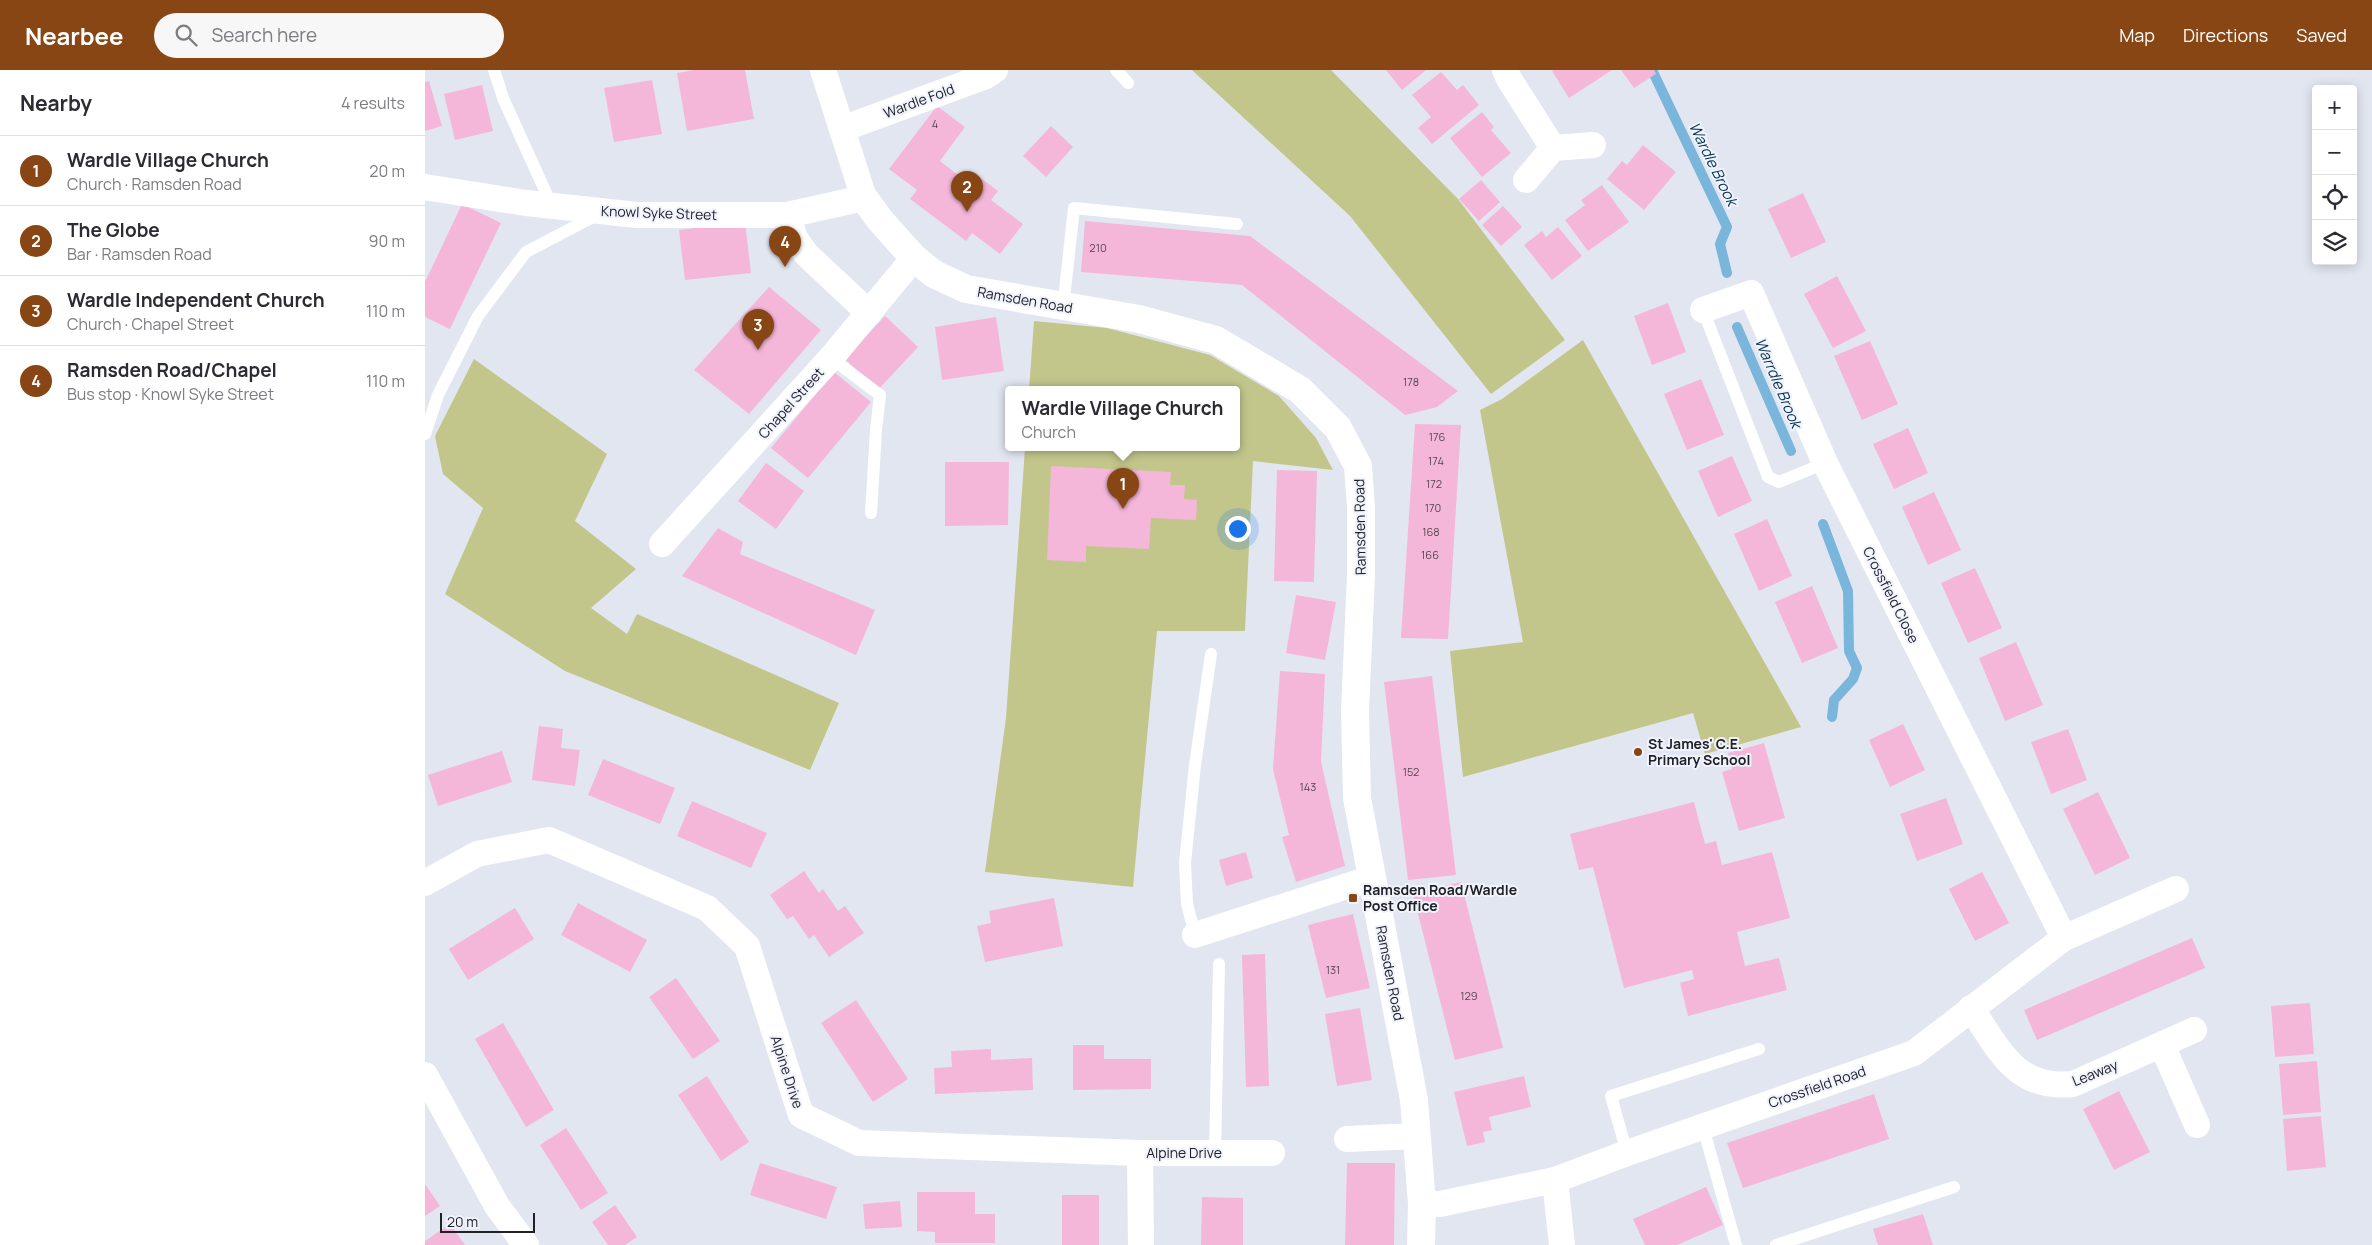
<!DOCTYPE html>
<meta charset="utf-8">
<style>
body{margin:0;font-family:Manrope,sans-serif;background:#f7f7f7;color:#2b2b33}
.controls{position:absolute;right:15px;top:15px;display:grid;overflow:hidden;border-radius:5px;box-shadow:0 2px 12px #0003}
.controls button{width:45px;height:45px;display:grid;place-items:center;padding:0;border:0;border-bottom:1px solid #e1e1e2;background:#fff;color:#2b2b33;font:25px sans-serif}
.scale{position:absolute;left:15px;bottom:12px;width:95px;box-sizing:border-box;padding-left:5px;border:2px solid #202125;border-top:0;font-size:14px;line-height:18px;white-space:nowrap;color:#202125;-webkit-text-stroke:4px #f0f3fe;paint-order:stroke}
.you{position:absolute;left:812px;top:458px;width:18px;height:18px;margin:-12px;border:4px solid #fff;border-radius:50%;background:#1a73e8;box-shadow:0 0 0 8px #1a73e833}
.badge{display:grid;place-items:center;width:32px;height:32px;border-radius:50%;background:#884614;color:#fff;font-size:16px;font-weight:700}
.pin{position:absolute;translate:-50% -41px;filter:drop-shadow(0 1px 2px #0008)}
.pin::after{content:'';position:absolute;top:26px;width:18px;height:15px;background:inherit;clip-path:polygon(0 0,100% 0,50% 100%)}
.popup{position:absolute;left:580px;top:316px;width:235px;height:65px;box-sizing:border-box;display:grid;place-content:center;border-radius:5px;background:#fff;filter:drop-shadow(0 1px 4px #0005);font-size:16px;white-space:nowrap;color:#7c7c81}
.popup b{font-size:19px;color:#2b2b33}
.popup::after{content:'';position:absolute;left:50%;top:100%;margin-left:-10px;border:10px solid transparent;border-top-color:#fff}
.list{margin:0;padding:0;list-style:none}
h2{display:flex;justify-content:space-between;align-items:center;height:65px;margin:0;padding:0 20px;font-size:21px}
h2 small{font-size:16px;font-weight:400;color:#7c7c81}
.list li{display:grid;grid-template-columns:32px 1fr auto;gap:15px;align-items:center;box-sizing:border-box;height:70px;padding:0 20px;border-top:1px solid #e1e1e2}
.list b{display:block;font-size:19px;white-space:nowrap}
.list p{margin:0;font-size:16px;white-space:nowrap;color:#7c7c81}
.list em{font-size:16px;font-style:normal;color:#7c7c81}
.icon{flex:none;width:28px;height:28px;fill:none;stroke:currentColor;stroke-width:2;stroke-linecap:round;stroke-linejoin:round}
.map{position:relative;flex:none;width:1947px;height:1175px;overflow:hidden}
header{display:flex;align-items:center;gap:30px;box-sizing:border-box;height:70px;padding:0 25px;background:#884614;color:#fff}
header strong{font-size:24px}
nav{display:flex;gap:28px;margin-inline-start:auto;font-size:18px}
.search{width:350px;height:45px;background:#f7f7f7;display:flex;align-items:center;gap:12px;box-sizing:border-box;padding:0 18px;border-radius:28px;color:#7c7c81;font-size:19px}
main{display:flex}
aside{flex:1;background:#fff}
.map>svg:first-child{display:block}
.green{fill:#c2c68b}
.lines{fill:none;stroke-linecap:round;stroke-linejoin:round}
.stream{stroke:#7ab6db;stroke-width:10}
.building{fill:#f4b7d9}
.service{stroke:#fff;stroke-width:12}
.minor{stroke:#fff;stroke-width:26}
.tertiary{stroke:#fff;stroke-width:28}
.poi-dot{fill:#884614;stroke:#f0f3fe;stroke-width:2}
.labels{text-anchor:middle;stroke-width:4;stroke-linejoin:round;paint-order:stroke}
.number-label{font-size:11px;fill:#554652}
.street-label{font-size:14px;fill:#202125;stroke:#f0f3fe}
.poi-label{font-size:14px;font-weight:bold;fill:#202125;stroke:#f0f3fe;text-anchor:start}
.water-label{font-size:15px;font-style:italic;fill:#00314a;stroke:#f0f3fe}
</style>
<header>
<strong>Nearbee</strong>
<div class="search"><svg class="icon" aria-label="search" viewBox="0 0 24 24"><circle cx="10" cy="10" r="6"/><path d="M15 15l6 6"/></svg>Search here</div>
<nav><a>Map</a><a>Directions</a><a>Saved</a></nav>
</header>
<main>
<aside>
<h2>Nearby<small>4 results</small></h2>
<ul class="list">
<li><span class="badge">1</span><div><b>Wardle Village Church</b><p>Church · Ramsden Road</p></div><em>20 m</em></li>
<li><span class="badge">2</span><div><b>The Globe</b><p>Bar · Ramsden Road</p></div><em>90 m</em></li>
<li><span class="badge">3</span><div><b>Wardle Independent Church</b><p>Church · Chapel Street</p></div><em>110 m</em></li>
<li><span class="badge">4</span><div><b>Ramsden Road/Chapel</b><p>Bus stop · Knowl Syke Street</p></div><em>110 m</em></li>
</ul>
</aside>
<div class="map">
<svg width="1947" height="1175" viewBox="0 0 1947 1175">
<rect width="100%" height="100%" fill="#e2e6f1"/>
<path class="green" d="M767,0H906L1033,129L1140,270L1066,324L925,146Z
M609,251L682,258L785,285L854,326L891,368L908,400L828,391L820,561H732L708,817L560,802L581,648L600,378H812V320H604Z
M1158,270L1376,657L1280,684L1268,643L1038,707L1025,581L1098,572L1055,340L1077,329Z
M49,289L182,384L150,451L211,499L166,538L202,564L212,544L414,633L385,700L140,601L20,524L58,438L18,404L10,366Z"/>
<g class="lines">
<path class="stream" d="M1227,0L1302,157L1295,174L1302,203
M1312,257L1366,381
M1398,454L1423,521L1424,581L1432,598L1428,609L1409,630L1407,647"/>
</g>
<path class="building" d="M269,0H320L329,49L262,61L252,3Z
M961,0H1001L977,20Z
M1129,0H1187L1144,28L1127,1Z
M1196,0H1229L1231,4L1209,18Z
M1016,2L1032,20L1038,15L1054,35L1007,74L993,58L1006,47L987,25Z
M227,10L237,64L189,72L179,18Z
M4,11L17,56L0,61V12Z
M57,15L68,61L30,70L19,24Z
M512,36L540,57L515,91L546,115L553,106L573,121L566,130L598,154L575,184L547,163L541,171L485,129L492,120L464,99Z
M1057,42L1069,57L1066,60L1086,83L1057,107L1025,68Z
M626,56L648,77L621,107L598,86Z
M1218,75L1251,102L1219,140L1182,109L1197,91L1202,95Z
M1056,110L1075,132L1054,151L1034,129Z
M1177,115L1204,152L1163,181L1140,150L1160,135L1156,130Z
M1378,123L1401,172L1366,188L1343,139Z
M37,134L76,153L25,259L0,247V212Z
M1078,136L1097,157L1076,176L1057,155Z
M660,151L825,166L1033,321L1012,337L980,345L817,215L656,202Z
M320,152L326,203L260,210L254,160Z
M1133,157L1157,186L1127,210L1099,175L1117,161L1121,167Z
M1412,206L1441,261L1408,278L1379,224Z
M344,217L396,260L324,344L269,300Z
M1243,233L1261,282L1227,295L1209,246Z
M460,246L493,277L453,320L420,289Z
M571,247L579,301L517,310L510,257Z
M1445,271L1473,334L1437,350L1409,286Z
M409,302L446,332L383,408L346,378Z
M1276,309L1299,365L1262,380L1239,324Z
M990,354L1036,355L1023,569L976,568Z
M1483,358L1503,403L1469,419L1448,374Z
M1307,386L1327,431L1293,447L1273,401Z
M520,392H584L583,455L520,456Z
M341,393L379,421L351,459L313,431Z
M626,396L746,402L745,415H760L759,429L772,430L771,450L726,448L724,479L661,476V492L622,490Z
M852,400L892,401L889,512L849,511Z
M1509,422L1536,480L1503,495L1477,437Z
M1342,449L1367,506L1334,521L1309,464Z
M293,458L318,472L315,484L450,540L431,585L257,506Z
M1550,498L1577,558L1543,573L1516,513Z
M1387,516L1413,578L1377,593L1350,532Z
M871,525L911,532L900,590L861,583Z
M1591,572L1618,635L1580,651L1554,588Z
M855,601L900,604L896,692L920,796L871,812L857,767L864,765L848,699Z
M1007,606L1031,805L983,810L959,612Z
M1478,654L1500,700L1465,717L1444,670Z
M114,656L138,659L136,678L155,680L150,716L107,710Z
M1643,659L1662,710L1626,724L1606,672Z
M1339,673L1360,748L1314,761L1297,702L1307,699L1303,683Z
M77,681L87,712L13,736L3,705Z
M178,689L250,718L235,754L163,725Z
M1673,722L1705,788L1670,805L1638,739Z
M1521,728L1538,774L1492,791L1475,744Z
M267,731L342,763L326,798L252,766Z
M1269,732L1280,774L1291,771L1297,795L1347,782L1365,848L1312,862L1320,896L1354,888L1362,920L1263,946L1255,913L1269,909L1267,900L1199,918L1168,797L1154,800L1145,764Z
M821,782L828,808L801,816L794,790Z
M379,801L394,823L398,819L413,841L420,836L439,863L404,887L389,865L384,869L368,846L362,849L345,825Z
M1557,802L1584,853L1550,871L1524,819Z
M1036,812L1078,978L1030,990L988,824Z
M629,828L638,876L560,892L552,856L566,853L564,841Z
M153,833L222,870L205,902L136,865Z
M90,838L109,869L43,910L24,879Z
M928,844L945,918L901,928L883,855Z
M1767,868L1780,898L1612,970L1599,940Z
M840,884L844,1016L821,1017L817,885Z
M251,908L295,971L268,989L224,927Z
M431,930L483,1009L448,1032L396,953Z
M1885,933L1889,984L1850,987L1846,936Z
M935,938L947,1010L912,1016L900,944Z
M78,953L129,1040L101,1057L50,969Z
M648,975H679V989H726V1019L648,1020Z
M566,979V990L607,988L608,1020L510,1024L509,998L527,997L526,981Z
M1892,991L1896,1042L1858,1045L1854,994Z
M282,1006L324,1072L296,1091L253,1025Z
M1099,1006L1106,1037L1064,1047L1067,1060L1058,1062L1060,1072L1042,1076L1029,1022Z
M1694,1021L1725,1082L1689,1100L1658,1039Z
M1449,1024L1464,1069L1318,1118L1302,1073Z
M1896,1046L1901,1097L1862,1101L1858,1049Z
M141,1058L183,1123L156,1140L115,1075Z
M335,1093L412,1117L401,1149L325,1125Z
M922,1093H970L969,1175H920Z
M0,1114L15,1136L0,1146Z
M1281,1117L1298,1155L1252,1175H1220L1208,1149Z
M492,1122H550V1144H570V1173H510V1162L492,1161Z
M637,1125H674V1175H637Z
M777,1127L818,1128V1175H776Z
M475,1131L477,1157L440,1159L438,1134Z
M190,1135L212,1167L200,1175H183L167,1152Z
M1498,1144L1508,1175H1453L1448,1159Z
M25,1154L40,1175H0V1171Z"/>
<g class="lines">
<path class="service" d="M69,0L78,28L127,136
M691,0L703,13
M638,238L649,138L812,154
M1278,240L1343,407L1354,412L1400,393
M406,288L455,325L451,360L446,443
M0,364L13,325L53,246L101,182L172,145
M770,865L762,834L760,793L770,695L786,584
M1278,1057L1311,1175
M790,1083L794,894
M1202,1083L1186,1026L1334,979
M1351,1175L1529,1117"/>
<path class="minor" d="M1080,0L1084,9L1128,78
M417,59L561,6L570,0
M1101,110L1128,78L1168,75
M0,117L101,133L212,145H362L439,128L398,0
M362,145L370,168L381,184L444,243
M1278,240L1326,223L1400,393L1639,868
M237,474L406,288L489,188
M0,813L52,784L124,770L282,838L322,876L376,1045L434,1073L715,1083H847
M770,865L947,808
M1546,938C1574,979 1590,1020 1648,1014L1769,960
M1737,975L1772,1055
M0,1005L72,1136L101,1175
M922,1069L991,1066
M715,1083L716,1175
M1130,1110L1137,1175
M997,1134H1015L1130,1110L1202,1083L1489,983L1639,868L1751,819"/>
<path class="tertiary" d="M439,128L455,150L489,188L509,204L541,219L714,249L791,270L875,320L913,358L933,396L936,438V505L930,641L932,728L989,1030L997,1134L996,1175"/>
</g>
<g class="poi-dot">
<circle cx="1213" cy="682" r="5"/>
<rect x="923" y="823" width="10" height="10" rx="2.5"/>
</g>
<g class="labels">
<g class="number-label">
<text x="510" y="58">4</text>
<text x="673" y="182">210</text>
<text x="986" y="316">178</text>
<text x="1012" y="371">176</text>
<text x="1011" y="395">174</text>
<text x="1009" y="418">172</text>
<text x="1008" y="442">170</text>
<text x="1006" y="466">168</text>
<text x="1005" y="489">166</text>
<text x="986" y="706">152</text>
<text x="883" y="721">143</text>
<text x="908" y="904">131</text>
<text x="1044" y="930">129</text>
</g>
<g class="street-label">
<text transform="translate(494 31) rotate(-20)" y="5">Wardle Fold</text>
<text transform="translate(234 143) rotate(2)" y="5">Knowl Syke Street</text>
<text transform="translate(600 230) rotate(10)" y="5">Ramsden Road</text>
<text transform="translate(366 333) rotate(-48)" y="5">Chapel Street</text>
<text transform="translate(935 457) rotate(-91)" y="5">Ramsden Road</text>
<text transform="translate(1466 525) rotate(63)" y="5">Crossfield Close</text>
<text transform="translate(965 903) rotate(79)" y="5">Ramsden Road</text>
<text transform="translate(362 1002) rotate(72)" y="5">Alpine Drive</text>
<text transform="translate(1670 1003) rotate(-22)" y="5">Leaway</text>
<text transform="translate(1392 1017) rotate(-19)" y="5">Crossfield Road</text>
<text x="759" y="1088">Alpine Drive</text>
</g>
<g class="poi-label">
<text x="1223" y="679">St James' C.E.<tspan x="1223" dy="16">Primary School</tspan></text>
<text x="938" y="825">Ramsden Road/Wardle<tspan x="938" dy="16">Post Office</tspan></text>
</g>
<g class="water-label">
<text transform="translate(1288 94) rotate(64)" y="5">Wardle Brook</text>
<text transform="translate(1353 313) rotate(67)" y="5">Warrdle Brook</text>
</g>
</g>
</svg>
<div class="controls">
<button>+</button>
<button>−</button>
<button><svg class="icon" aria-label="locate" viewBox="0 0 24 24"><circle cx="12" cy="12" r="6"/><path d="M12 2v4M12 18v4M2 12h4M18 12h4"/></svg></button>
<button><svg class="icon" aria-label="layers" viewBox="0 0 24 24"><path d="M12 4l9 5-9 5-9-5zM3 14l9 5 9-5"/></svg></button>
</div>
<div class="scale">20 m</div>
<div class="you"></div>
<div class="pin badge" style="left:698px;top:439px">1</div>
<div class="popup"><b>Wardle Village Church</b>Church</div>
<div class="pin badge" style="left:542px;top:142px">2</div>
<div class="pin badge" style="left:333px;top:280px">3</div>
<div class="pin badge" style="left:360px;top:197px">4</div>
</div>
</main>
